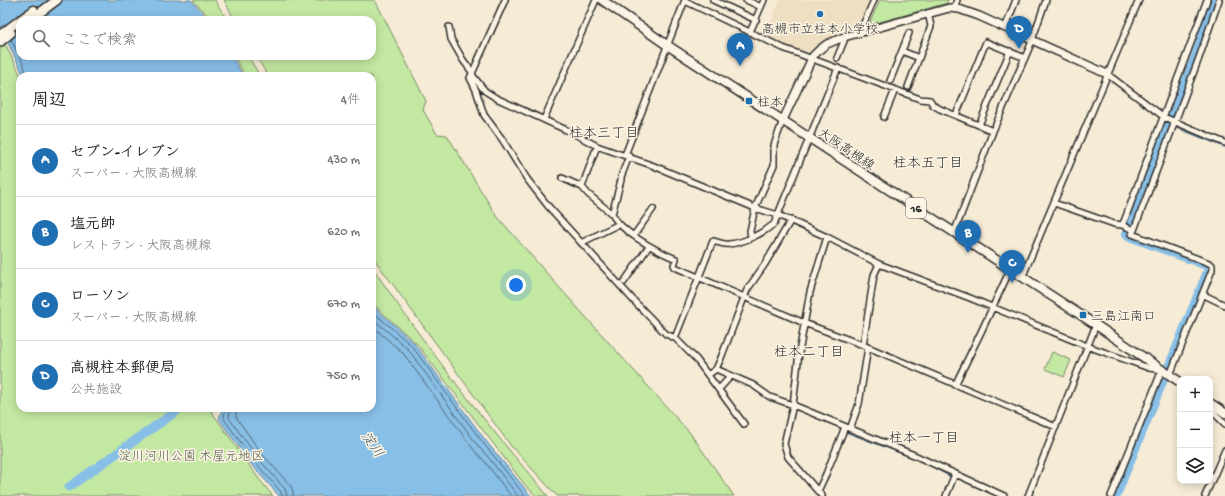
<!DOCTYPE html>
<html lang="ja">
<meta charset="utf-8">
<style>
body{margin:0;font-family:"Gochi Hand","Klee One",sans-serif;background:#f6f6f6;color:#222}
.controls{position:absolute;right:12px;bottom:12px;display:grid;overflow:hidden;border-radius:8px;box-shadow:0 2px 10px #0003}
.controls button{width:36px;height:36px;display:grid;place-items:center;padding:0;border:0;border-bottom:1px solid #e0e0e0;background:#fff;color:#222;font:20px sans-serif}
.you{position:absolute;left:516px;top:285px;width:14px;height:14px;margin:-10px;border:3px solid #fff;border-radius:50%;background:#1a73e8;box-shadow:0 0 0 6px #1a73e833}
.badge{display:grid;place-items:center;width:26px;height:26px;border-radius:50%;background:#1f6fb2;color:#fff;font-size:13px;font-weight:700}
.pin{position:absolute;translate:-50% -33px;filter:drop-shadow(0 1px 2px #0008)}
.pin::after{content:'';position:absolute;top:21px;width:14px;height:12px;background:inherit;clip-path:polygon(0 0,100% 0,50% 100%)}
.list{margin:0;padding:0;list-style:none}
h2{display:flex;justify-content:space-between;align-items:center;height:52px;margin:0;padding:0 16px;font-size:17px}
h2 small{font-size:13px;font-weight:400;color:#767676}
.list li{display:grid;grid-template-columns:26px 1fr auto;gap:12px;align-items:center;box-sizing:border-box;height:72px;padding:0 16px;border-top:1px solid #e0e0e0}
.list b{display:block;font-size:15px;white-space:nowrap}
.list p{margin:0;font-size:13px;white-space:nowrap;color:#767676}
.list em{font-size:13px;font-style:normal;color:#767676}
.icon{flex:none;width:22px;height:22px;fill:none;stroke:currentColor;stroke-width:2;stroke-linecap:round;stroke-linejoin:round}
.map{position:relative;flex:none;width:1225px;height:496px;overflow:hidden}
.search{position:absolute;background:#fff;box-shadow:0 2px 10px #0003;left:16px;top:16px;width:360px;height:44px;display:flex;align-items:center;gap:10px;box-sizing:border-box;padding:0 14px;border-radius:12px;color:#767676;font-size:15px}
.panel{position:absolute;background:#fff;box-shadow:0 2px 10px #0003;left:16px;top:72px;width:360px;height:340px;border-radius:12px}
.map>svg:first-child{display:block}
.built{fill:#efdfc2}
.green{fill:#c3e8a2;stroke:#778a66}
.water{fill:#88bfe6;stroke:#63849b}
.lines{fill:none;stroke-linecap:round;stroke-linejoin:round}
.shore{stroke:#506676;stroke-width:1}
.stream{stroke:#63849b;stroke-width:1.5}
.river{stroke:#88bfe6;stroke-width:9}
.street-casing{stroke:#2b2b2b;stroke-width:8}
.secondary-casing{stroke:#2b2b2b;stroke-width:10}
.primary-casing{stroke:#2b2b2b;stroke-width:11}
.street{stroke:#fcf5e5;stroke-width:5}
.secondary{stroke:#fcf5e5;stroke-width:7}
.primary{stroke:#fcf5e5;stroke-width:8}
.poi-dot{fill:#1f6fb2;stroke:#fcf5e5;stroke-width:1.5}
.labels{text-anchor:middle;stroke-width:3;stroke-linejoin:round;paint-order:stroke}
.shield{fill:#fcf5e5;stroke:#6a6863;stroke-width:1}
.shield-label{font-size:12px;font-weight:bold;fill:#2b2b2b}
.poi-label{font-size:13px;fill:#2b2b2b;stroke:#fcf5e5;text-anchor:start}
.street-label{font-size:13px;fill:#2b2b2b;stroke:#fcf5e5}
.park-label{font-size:13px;fill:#515a49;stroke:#fcf5e5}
.neighbourhood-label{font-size:14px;fill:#2b2b2b;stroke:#fcf5e5}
.water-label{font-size:14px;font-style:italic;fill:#475763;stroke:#fcf5e5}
</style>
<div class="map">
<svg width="1225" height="496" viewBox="0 0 1225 496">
<rect width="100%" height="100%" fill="#f6ebd5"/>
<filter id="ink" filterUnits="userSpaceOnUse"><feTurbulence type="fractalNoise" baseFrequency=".025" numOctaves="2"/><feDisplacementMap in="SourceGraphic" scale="8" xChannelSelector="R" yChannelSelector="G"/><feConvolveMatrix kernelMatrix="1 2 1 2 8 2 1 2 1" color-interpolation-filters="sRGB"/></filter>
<g filter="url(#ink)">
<path class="built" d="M780,0H871L859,28L839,33L823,41L806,54L767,36L766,33Z"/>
<path class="green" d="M193,0H215L227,20H211Z
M224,0H375L426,101L423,110L437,134L447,135L496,215L550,277L690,433L734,496H557L511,446L372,256V76H268L256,56H372V20H235Z
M880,0H948L947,3L873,24L870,22Z
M0,34L21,76H20V408H209L259,479L273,496H0Z
M234,56H248L260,76H245Z
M372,267C426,347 485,423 548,496H536L525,485L417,344L372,303Z
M1052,352L1071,360L1064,377L1045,369Z"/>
<path class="water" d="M0,0H191L209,20H20V56H232L243,76H24L9,45L0,30Z
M372,305L414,343L486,441L531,496H279L251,464L219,419L222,409L220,408H372Z"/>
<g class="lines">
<path class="shore" d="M11,40L23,63L27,76
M372,311L411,345L483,443L493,455L525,496
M372,318L408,349L478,446L489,458L518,496
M372,326L403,353L474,450L485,462L511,496
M225,408L224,419L254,461L281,492L282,496
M230,408L229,418L258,458L285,489L287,496
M236,408V417L262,454L290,485L293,491V496"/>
<path class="stream" d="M1175,127L1225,147
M845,341L865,349L856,406
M854,410L846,432L914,458
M926,463L953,478
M949,496L955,481"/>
<path class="river" d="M69,487L181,408
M1116,496L1209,268L1208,266L1128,236L1126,234L1196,55L1215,0"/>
<defs>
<path id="street" d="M505,0L470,78L476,90L484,115L502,139L527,179L548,206L635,302L666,334L675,338L696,359L744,424
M713,0L756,20
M746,0L761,7
M685,1L783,48L920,99L930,100L933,105L940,109L993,131
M954,8L957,0
M449,27L451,39L463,60L472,72L473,76L485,91L496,98L573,133L597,146L654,166L755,208L778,215L827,237L810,292L799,353L793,405L784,444L788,457L822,496
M1005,28L1016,0
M865,31L863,25L874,0
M750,32L764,0
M902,51L919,58
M837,58L844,41V37
M1107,74L1164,117L1225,143
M890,81L909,33
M908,87L931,26L928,13
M956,115L986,42L1025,58
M884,117L895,90
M544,119L596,0
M979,125L1010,51
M625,155L685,0
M629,156L621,177V180L612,214C621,232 657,251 676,259L674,265L675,267L804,323L863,345L1056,427
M562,178L582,187L588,194L612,214
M582,187L597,146
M1054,203L1114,224L1122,225L1134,230L1132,234L1209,263L1212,265V270L1170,375
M1122,225L1125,219L1207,0
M1134,230L1199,58L1219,0
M954,233L993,131L1030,46L1046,0
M634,235L653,209
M751,237L750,231L755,208L774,165V145L783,120
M827,237L879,264L970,298L1087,346L1149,368L1162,370L1111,496
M581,243L619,224
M1022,278L1139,0
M624,282L649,246
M1202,294L1225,305
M675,338L713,241C718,242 724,245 729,244C744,243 763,233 774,224L838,68
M863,345L874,275L879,264
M716,369L753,385L770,397L793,405L914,455L1004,496
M708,375L716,369L721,358L747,290L765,264L791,220
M955,385L981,332L1010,270
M719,389L731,376
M1210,409L1225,424
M850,429L859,404L868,347
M818,491L826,474L845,427
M946,496L955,474
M1028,496L1096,325
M1205,496L1225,450"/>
<path id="secondary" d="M783,120L813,56L819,50L827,44L844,37L949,8L959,9L979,16L1107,74"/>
<path id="primary" d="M602,0L667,45L1096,325L1180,382
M20,20L34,10
M30,20L57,0
M0,35L20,20
M0,42L11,33
M1210,403L1225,413"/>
</defs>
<use href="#street" class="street-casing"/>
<use href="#secondary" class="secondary-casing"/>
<use href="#primary" class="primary-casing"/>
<use href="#street" class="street"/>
<use href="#secondary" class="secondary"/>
<use href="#primary" class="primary"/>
</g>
</g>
<g class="poi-dot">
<circle cx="820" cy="14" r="4"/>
<rect x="745" y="97" width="8" height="8" rx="2"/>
<rect x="1079" y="311" width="8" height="8" rx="2"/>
</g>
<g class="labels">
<rect class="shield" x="906" y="198" width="20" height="20" rx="3"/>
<g class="shield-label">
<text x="916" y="212">16</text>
</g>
<g class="poi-label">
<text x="820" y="33" text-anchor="middle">高槻市立柱本小学校</text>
<text x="757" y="106">柱本</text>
<text x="1091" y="320">三島江南口</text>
</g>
<g class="street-label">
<text transform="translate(847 148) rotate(34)" y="5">大阪高槻線</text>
</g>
<g class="park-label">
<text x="191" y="460">淀川河川公園 木屋元地区</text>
</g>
<g class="neighbourhood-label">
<text x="604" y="137">柱本三丁目</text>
<text x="928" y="167">柱本五丁目</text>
<text x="809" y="356">柱本二丁目</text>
<text x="924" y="442">柱本一丁目</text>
</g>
<g class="water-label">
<text transform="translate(373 444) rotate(54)" y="5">淀川</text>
</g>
</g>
</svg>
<div class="controls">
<button>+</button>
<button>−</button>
<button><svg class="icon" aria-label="layers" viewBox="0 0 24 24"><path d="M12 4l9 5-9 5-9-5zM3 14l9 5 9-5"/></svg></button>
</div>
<div class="you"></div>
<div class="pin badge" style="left:740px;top:66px">A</div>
<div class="pin badge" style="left:968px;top:253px">B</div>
<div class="pin badge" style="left:1012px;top:283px">C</div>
<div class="pin badge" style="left:1019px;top:49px">D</div>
<div class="search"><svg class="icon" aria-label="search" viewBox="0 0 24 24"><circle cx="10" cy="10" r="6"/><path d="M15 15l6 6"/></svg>ここで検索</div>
<section class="panel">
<h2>周辺<small>4件</small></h2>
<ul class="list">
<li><span class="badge">A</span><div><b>セブン-イレブン</b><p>スーパー · 大阪高槻線</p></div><em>430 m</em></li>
<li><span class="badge">B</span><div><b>塩元帥</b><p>レストラン · 大阪高槻線</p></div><em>620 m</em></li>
<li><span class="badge">C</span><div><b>ローソン</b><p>スーパー · 大阪高槻線</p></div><em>670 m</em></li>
<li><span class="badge">D</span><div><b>高槻柱本郵便局</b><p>公共施設</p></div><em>750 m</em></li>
</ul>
</section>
</div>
